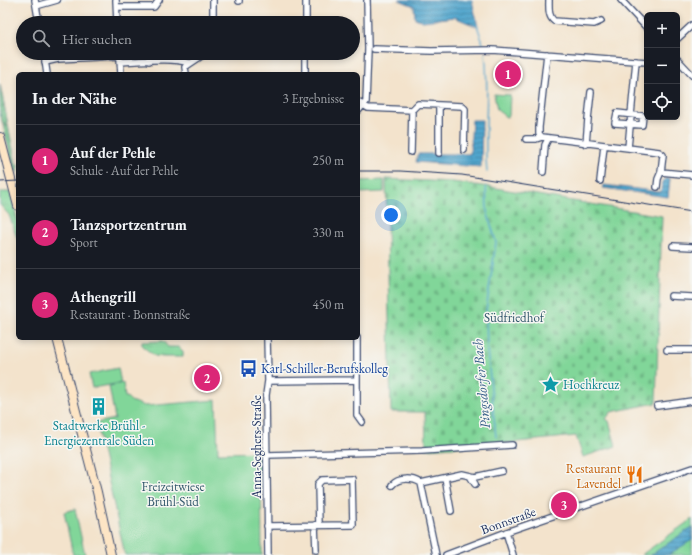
<!DOCTYPE html>
<html lang="de">
<meta charset="utf-8">
<style>
body{margin:0;font-family:"EB Garamond",serif;background:#20242c;color:#f1f3f6}
.controls{position:absolute;right:12px;top:12px;display:grid;overflow:hidden;border-radius:6px;box-shadow:0 2px 6px #0003}
.controls button{width:36px;height:36px;display:grid;place-items:center;padding:0;border:0;border-bottom:1px solid #363941;background:#171b24;color:#f1f3f6;font:20px sans-serif}
.you{position:absolute;left:391px;top:215px;width:14px;height:14px;margin:-10px;border:3px solid #fff;border-radius:50%;background:#1a73e8;box-shadow:0 0 0 6px #1a73e833}
.badge{display:grid;place-items:center;width:26px;height:26px;border-radius:50%;background:#db2777;color:#fff;font-size:13px;font-weight:700}
.pin{position:absolute;translate:-50% -50%;border:2px solid #fff;box-shadow:0 1px 4px #0006}
.list{margin:0;padding:0;list-style:none}
h2{display:flex;justify-content:space-between;align-items:center;height:52px;margin:0;padding:0 16px;font-size:17px}
h2 small{font-size:13px;font-weight:400;color:#9ea1a6}
.list li{display:grid;grid-template-columns:26px 1fr auto;gap:12px;align-items:center;box-sizing:border-box;height:72px;padding:0 16px;border-top:1px solid #363941}
.list b{display:block;font-size:15px;white-space:nowrap}
.list p{margin:0;font-size:13px;white-space:nowrap;color:#9ea1a6}
.list em{font-size:13px;font-style:normal;color:#9ea1a6}
.icon{flex:none;width:22px;height:22px;fill:none;stroke:currentColor;stroke-width:2;stroke-linecap:round;stroke-linejoin:round}
.map{position:relative;flex:none;width:692px;height:555px;overflow:hidden}
.search{position:absolute;background:#171b24;box-shadow:0 2px 6px #0003;left:16px;top:16px;width:344px;height:44px;display:flex;align-items:center;gap:10px;box-sizing:border-box;padding:0 14px;border-radius:22px;color:#9ea1a6;font-size:15px}
.panel{position:absolute;background:#171b24;box-shadow:0 2px 6px #0003;left:16px;top:72px;width:344px;height:268px;border-radius:6px}
.map>svg:first-child{display:block}
.grass{fill:url(#grass-tufts);stroke:#4e827c}
.forest{fill:url(#forest-firs);stroke:#427370}
.cemetery{fill:url(#cemetery-stones);stroke:#4e827c}
.green{fill:#81d699;stroke:#4e827c}
.water{fill:url(#water-rules);stroke:#366a95}
.lines{fill:none;stroke-linecap:round;stroke-linejoin:round}
.stream{stroke:#51a5cc;stroke-width:1.5}
.street-casing{stroke:#3b4a6e;stroke-width:8}
.secondary-casing{stroke:#3b4a6e;stroke-width:10}
.street{stroke:#fff;stroke-width:5.5}
.secondary{stroke:#fde5c5;stroke-width:8}
.tram{stroke:#1b2f5e;stroke-width:1}
.labels{text-anchor:middle;stroke-width:3;stroke-linejoin:round;paint-order:stroke}
.park-label{font-size:13px;fill:#34596d;stroke:#f6f6f2}
.transit-label{font-size:13px;fill:#164399;stroke:#f6f6f2;text-anchor:start}
.culture-label{font-size:13px;fill:#0d838f;stroke:#f6f6f2;text-anchor:start}
.street-label{font-size:13px;fill:#1b2f5e;stroke:#f6f6f2}
.food-label{font-size:13px;fill:#c56008;stroke:#f6f6f2;text-anchor:end}
.water-label{font-size:14px;font-style:italic;fill:#2e5884;stroke:#f6f6f2}
</style>
<div class="map">
<svg width="692" height="555" viewBox="0 0 692 555">
<defs>
<pattern id="grass-tufts" width="24" height="20" patternUnits="userSpaceOnUse"><rect width="24" height="20" fill="#81d699"/><path d="M3 7l-1-3M5 7V3M7 7l1-3M15 17l-1-3M17 17v-4M19 17l1-3" fill="none" stroke="#6fb886"/></pattern>
<pattern id="forest-firs" width="22" height="20" patternUnits="userSpaceOnUse"><rect width="22" height="20" fill="#68b781"/><path d="M5 1l3.5 6h-7zM16 11l3.5 6h-7z" fill="#55956d"/></pattern>
<pattern id="cemetery-stones" width="16" height="16" patternUnits="userSpaceOnUse"><rect width="16" height="16" fill="#81d699"/><path d="M2 7V4a2 2 0 0 1 4 0v3zM10 15v-3a2 2 0 0 1 4 0v3z" fill="#6fb886"/></pattern>
<pattern id="water-rules" width="6" height="5" patternUnits="userSpaceOnUse"><rect width="6" height="5" fill="#51a5cc"/><path d="M0 2.5h6" fill="none" stroke="#4287a9"/></pattern>
</defs>
<rect width="100%" height="100%" fill="#f6f6f2"/>
<filter id="ink" filterUnits="userSpaceOnUse"><feTurbulence type="fractalNoise" baseFrequency=".025" numOctaves="2"/><feDisplacementMap in="SourceGraphic" scale="8" xChannelSelector="R" yChannelSelector="G"/><feConvolveMatrix kernelMatrix="1 2 1 2 8 2 1 2 1" color-interpolation-filters="sRGB"/></filter>
<filter id="wash" filterUnits="userSpaceOnUse"><feTurbulence type="fractalNoise" baseFrequency=".012" numOctaves="4" result="noise"/><feDisplacementMap in="SourceGraphic" scale="16" xChannelSelector="R" yChannelSelector="G"/><feGaussianBlur stdDeviation="0.9" result="paint"/><feColorMatrix in="noise" values="0 0 0 0 0 0 0 0 0 0 0 0 0 0 0 0 0 1.4 0 .05"/><feComposite in="paint" operator="in"/></filter>
<g filter="url(#wash)">
<rect width="100%" height="100%" fill="#f3e3cc"/>
<path class="grass" d="M0,192H10L18,221V241L9,215L0,205Z
M163,341L168,347H178L183,351V357H163L155,356L142,346V342Z"/>
<path class="forest" d="M0,84L16,164H18V172H16L13,167L0,113Z"/>
<path class="cemetery" d="M386,179L453,182L490,187L662,216L656,403L611,412L606,419L609,421L616,446L583,457L576,436L497,444L426,449L425,412H391Z"/>
<path class="green" d="M494,94L510,95L509,116L506,117L497,110Z
M384,180V192L359,193L358,181Z
M118,368L121,383L92,388L89,374Z
M123,383L125,397H127L131,401L145,406L216,400L218,453L261,452L262,555H125L96,423L115,419L109,386Z
M75,509L85,555H73L64,512Z
M692,519V555H641Z"/>
<path class="water" d="M399,0H472L478,27L454,17L423,21L415,18L414,6Z
M472,120H482L481,167L416,162L418,154H470Z
M666,178L670,179L668,197L603,188L604,185L661,192L663,181Z
M692,527V540L668,555H651Z"/>
<g class="lines">
<path class="stream" d="M477,25L484,47
M485,54C490,93 483,133 487,172
M486,186L487,211L496,242L486,311L487,349L496,437"/>
</g>
</g>
<g filter="url(#ink)">
<g class="lines">
<defs>
<path id="street" d="M35,0L39,23
M116,0L117,23
M213,0V23
M239,0V1
M306,0V23
M549,0C549,8 548,16 554,21L594,24L601,21
M621,0L647,28
M36,6L57,0
M117,7H154L159,0
M677,39L692,25
M374,49L431,51L493,50L647,62
M44,53L47,74
M547,54L539,127V134L542,137L628,148
M120,59L121,74
M677,59L692,75
M149,61V53
M636,61L628,148L659,152L663,155L661,172L692,175
M45,62L58,59L118,56
M121,62C143,61 168,57 190,63
M186,74L185,67L206,53
M305,74V53
M358,102L368,108L412,110L418,104L462,106L465,109L464,150
M358,111L366,102L368,49L367,0
M617,113L643,116L642,125L615,123Z
M526,139H536L542,137
M586,144L588,119L591,92
M411,152L412,110
M439,153V105
M543,172L545,145L548,139
M600,181L604,146
M657,187L658,179L661,172
M673,246L692,247
M671,296L692,297
M267,338L268,381L266,395L268,555
M357,338V415L362,422
M667,350H692
M268,381L357,380
M657,406L692,401
M267,455L422,451L512,445
M470,476L475,484
M445,478L451,511
M421,483L462,474L475,477L502,471
M392,485C399,477 413,478 421,483L436,555
M315,525L316,550
M267,526L353,525L352,479L322,480L318,484L319,525
M506,532L513,555
M446,555L512,530L692,468"/>
<path id="secondary" d="M0,137L18,206
M57,338L97,492L111,555"/>
</defs>
<use href="#street" class="street-casing"/>
<use href="#secondary" class="secondary-casing"/>
<use href="#street" class="street"/>
<use href="#secondary" class="secondary"/>
<path class="tram" d="M358,171H400L462,175L692,212
M0,182L18,181"/>
</g>
</g>
<defs>
<symbol id="bus-bare" viewBox="-9 -9 18 18"><path d="M-5-6H5V4H4V6H2V4H-2V6H-4V4H-5ZM-3.5-4V0h7V-4ZM-3.5 1.2v1.5H-2V1.2ZM2 1.2v1.5H3.5V1.2Z" fill="#1a4fb4" stroke="#f6f6f2" stroke-width="2.5" paint-order="stroke"/></symbol>
<symbol id="sight-bare" viewBox="-9 -9 18 18"><path d="M0-6L1.8-2.2L6-1.7L2.9 1.2L3.7 5.4L0 3.3L-3.7 5.4L-2.9 1.2L-6-1.7L-1.8-2.2Z" fill="#0f9aa8" stroke="#f6f6f2" stroke-width="2.5" paint-order="stroke"/></symbol>
<symbol id="building-bare" viewBox="-9 -9 18 18"><path d="M-4-6H4V6H1V3H-1V6H-4ZM-2.5-4.3h1.7v1.8h-1.7ZM.8-4.3h1.7v1.8H.8ZM-2.5-1h1.7V.8h-1.7ZM.8-1h1.7V.8H.8Z" fill="#0f9aa8" stroke="#f6f6f2" stroke-width="2.5" paint-order="stroke"/></symbol>
<symbol id="restaurant-bare" viewBox="-9 -9 18 18"><path d="M-5-6h1v4h1v-4h1v4h1v-4h1v5L-1.5 .5V6h-2V.5L-5-1ZM5-6V6H3V1.5H1.5Q1.5-4 5-6Z" fill="#e8710a" stroke="#f6f6f2" stroke-width="2.5" paint-order="stroke"/></symbol>
</defs>
<g fill-rule="evenodd">
<use href="#bus-bare" x="236" y="356" width="25" height="25"/>
<use href="#sight-bare" x="538" y="372" width="25" height="25"/>
<use href="#building-bare" x="86" y="394" width="25" height="25"/>
<use href="#restaurant-bare" x="622" y="462" width="25" height="25"/>
</g>
<g class="labels">
<g class="park-label">
<text x="514" y="322">Südfriedhof</text>
<text x="173" y="491">Freizeitwiese<tspan x="173" dy="15">Brühl-Süd</tspan></text>
</g>
<g class="transit-label">
<text x="261" y="373">Karl-Schiller-Berufskolleg</text>
</g>
<g class="culture-label">
<text x="563" y="389">Hochkreuz</text>
<text x="99" y="430" text-anchor="middle">Stadtwerke Brühl -<tspan x="99" dy="15">Energiezentrale Süden</tspan></text>
</g>
<g class="street-label">
<text transform="translate(256 447) rotate(-90)" y="5">Anna-Seghers-Straße</text>
<text transform="translate(508 520) rotate(-20)" y="5">Bonnstraße</text>
</g>
<g class="food-label">
<text x="621" y="473">Restaurant<tspan x="621" dy="15">Lavendel</tspan></text>
</g>
<g class="water-label">
<text transform="translate(481 384) rotate(-95)" y="5">Pingsdorfer Bach</text>
</g>
</g>
</svg>
<div class="controls">
<button>+</button>
<button>−</button>
<button><svg class="icon" aria-label="locate" viewBox="0 0 24 24"><circle cx="12" cy="12" r="6"/><path d="M12 2v4M12 18v4M2 12h4M18 12h4"/></svg></button>
</div>
<div class="you"></div>
<div class="pin badge" style="left:508px;top:74px">1</div>
<div class="pin badge" style="left:207px;top:378px">2</div>
<div class="pin badge" style="left:564px;top:505px">3</div>
<div class="search"><svg class="icon" aria-label="search" viewBox="0 0 24 24"><circle cx="10" cy="10" r="6"/><path d="M15 15l6 6"/></svg>Hier suchen</div>
<section class="panel">
<h2>In der Nähe<small>3 Ergebnisse</small></h2>
<ul class="list">
<li><span class="badge">1</span><div><b>Auf der Pehle</b><p>Schule · Auf der Pehle</p></div><em>250 m</em></li>
<li><span class="badge">2</span><div><b>Tanzsportzentrum</b><p>Sport</p></div><em>330 m</em></li>
<li><span class="badge">3</span><div><b>Athengrill</b><p>Restaurant · Bonnstraße</p></div><em>450 m</em></li>
</ul>
</section>
</div>
